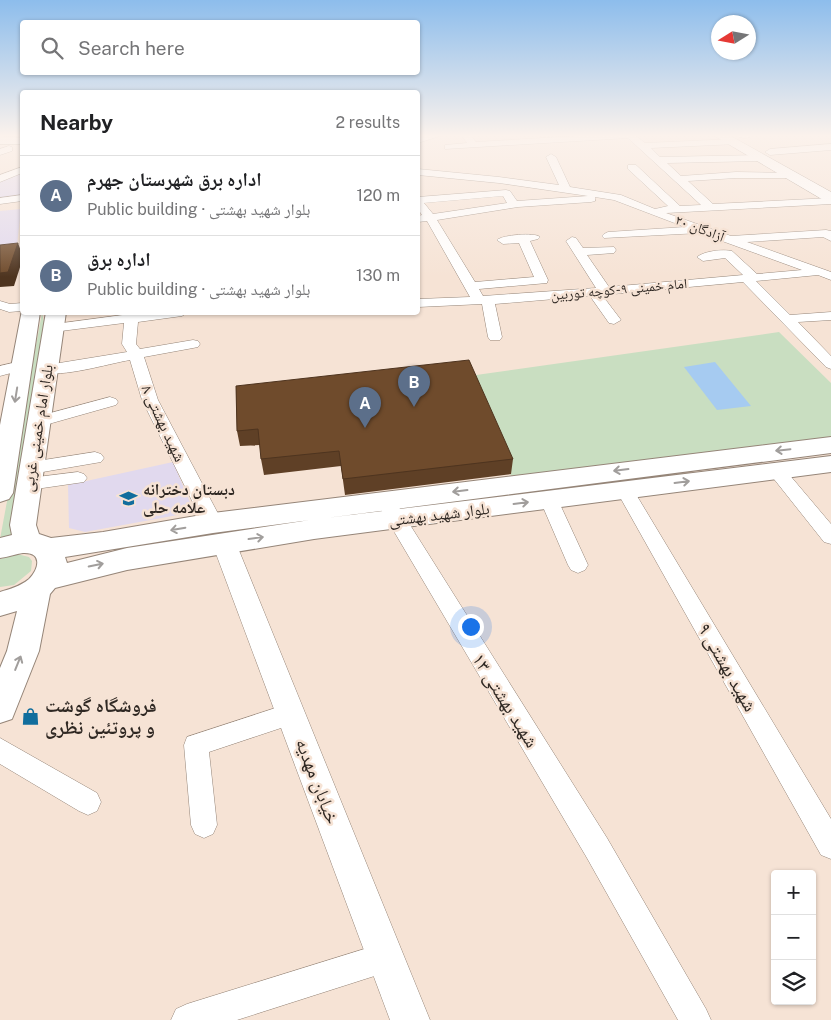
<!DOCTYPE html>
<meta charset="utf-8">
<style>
body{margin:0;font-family:"Public Sans","Noto Naskh Arabic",sans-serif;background:#f6f6f6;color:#202124}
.controls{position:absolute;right:15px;bottom:15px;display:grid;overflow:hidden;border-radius:5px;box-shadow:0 1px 4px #0004}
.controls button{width:45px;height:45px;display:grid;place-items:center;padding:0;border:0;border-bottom:1px solid #e0e0e0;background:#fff;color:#202124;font:25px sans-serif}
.compass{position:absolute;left:711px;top:15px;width:45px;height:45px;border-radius:50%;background:#fff;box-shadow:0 1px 4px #0004;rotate:259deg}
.you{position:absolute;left:470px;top:626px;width:18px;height:18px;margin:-12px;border:4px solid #fff;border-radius:50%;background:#1a73e8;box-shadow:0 0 0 8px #1a73e833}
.badge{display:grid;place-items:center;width:32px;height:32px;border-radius:50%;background:#111827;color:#fff;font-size:16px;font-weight:700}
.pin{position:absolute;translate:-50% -41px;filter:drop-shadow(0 1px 2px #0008)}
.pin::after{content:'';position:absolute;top:26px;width:18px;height:15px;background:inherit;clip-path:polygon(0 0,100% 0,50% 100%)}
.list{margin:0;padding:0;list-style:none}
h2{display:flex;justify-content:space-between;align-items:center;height:65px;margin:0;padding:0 20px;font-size:21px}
h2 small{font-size:16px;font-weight:400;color:#757577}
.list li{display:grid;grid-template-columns:32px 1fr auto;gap:15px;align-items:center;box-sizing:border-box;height:80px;padding:0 20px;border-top:1px solid #e0e0e0}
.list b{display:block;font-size:19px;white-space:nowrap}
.list p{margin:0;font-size:16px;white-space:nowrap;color:#757577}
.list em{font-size:16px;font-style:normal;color:#757577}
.icon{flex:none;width:28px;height:28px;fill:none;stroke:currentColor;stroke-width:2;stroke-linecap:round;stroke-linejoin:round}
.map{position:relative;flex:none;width:831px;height:1020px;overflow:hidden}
.search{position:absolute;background:#fff;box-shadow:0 1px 4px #0004;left:20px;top:20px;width:400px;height:55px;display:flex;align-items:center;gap:12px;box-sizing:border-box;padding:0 18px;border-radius:5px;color:#757577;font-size:19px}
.panel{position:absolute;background:#fff;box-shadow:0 1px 4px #0004;left:20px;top:90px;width:400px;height:225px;border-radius:5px}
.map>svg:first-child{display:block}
.education{fill:#e1d9ee}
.green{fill:#c9dec1}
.water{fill:#a6cbf1}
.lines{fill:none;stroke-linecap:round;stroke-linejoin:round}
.minor-casing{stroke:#958578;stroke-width:1}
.tertiary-casing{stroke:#958578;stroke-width:1}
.secondary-casing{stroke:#958578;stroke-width:2}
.primary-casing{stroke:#958578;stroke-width:1}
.minor{fill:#fff;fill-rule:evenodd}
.tertiary{fill:#fff;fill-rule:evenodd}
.secondary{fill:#fff;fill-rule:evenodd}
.primary{fill:#fff;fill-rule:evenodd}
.wall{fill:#5f4026}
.shaded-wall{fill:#4e341f}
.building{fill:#6f4b2c;stroke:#4e341f}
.oneway{stroke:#a19e9c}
.labels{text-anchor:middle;stroke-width:5;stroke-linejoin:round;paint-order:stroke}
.far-street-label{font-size:14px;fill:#2f2823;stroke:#f6e3d5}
.street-label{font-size:16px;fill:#2f2823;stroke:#f6e3d5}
.poi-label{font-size:16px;font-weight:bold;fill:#2f2823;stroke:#f6e3d5;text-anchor:start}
.near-street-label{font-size:19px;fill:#2f2823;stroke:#f6e3d5}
.near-poi-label{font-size:19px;font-weight:bold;fill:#2f2823;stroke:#f6e3d5;text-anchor:start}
</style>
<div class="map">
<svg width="831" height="1020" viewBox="0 0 831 1020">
<rect width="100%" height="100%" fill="#f6e3d5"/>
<path class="education" d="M22,173V197L0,200V181Z
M21,209L16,254L0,256V211Z
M173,462L194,512L85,532L69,528L68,485Z"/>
<path class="green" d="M42,313L46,330L14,536L0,539Z
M779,332L831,383V438L511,476L469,376Z
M17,554L29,557L32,561L31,571L14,585L0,587V559Z"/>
<path class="water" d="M715,362L751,406L717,410L684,367Z"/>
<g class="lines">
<defs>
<path id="minor" d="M428,135H443L418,143V137Z
M461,135H470L476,142L593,135H635L645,143L734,139L739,142L737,144L651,148L660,157L761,155L766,158L761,161L667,163L681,176L736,172L794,173V177L790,178H736L688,181L713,204L831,198V204L666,213L731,236L826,230L831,231V241L823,237L747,242L831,272V280L818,275L756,281L790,315L831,312V320L798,322L831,356V369L826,367L743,282L602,295L621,320L614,324L609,323L590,296L495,304L502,337L500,340H490L488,337L482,304L418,307V299L470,297L427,221L418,222V216L422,215L418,209V197L506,190L510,191L517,201L588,196L499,183L418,175V169L499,177L559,185L546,157L551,154L556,157L570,187L621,195L655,209L668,206L628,169V165H636L680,206L701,205L628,138L445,149V145L467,143ZM503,196L507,203L433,214L424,203ZM595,197L614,200L685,227L608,232L604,234L602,236L604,238L700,233L802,270L757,274L732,251C723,249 704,251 697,257L703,261L725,258L743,275L609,287L587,255L614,253L616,250L614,247L583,248L576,238L572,237L566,241L596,288L483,296L479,289L547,283L548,280L530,241L538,239L540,237C535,232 502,235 497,240L503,244L519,243L534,277L475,282L437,220L518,207L591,202L595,201Z
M736,135H753C749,139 740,139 736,135Z
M831,144V150L770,155L765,152L770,149Z
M9,146L12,147V151L0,155V149Z
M22,167V173L0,182V175Z
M22,195V201L0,204V198Z
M0,301L10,304L22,303V311L9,312L0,309Z
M145,312H188L182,316L138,322L136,344L140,349L193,340L198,341L200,344L198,347L193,348L144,357L158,400L223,523L220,528L213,530L206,528L203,523L142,400L130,360C107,364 62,378 41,372L38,369L41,366L127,352L122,344L124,323L53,332L48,331L46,328L48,325Z
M21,361L26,363L29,366L26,369L0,376V366Z
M110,397L116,399L118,402L116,405L38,427L32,426L30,422L32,418Z
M95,452L101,454L104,458L101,462L31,474L25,472L22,468L25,464L31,462Z
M776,464L782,466L831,524V544L824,542L770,474L767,470L770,466Z
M78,472L84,474L87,478L84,482L29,490L23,488L20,484L23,480L29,478Z
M625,484L631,486L831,819V859L821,855L616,490L619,486Z
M549,494L556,495L558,500L588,565L585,570L578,573L571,570L568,565L540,500L542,495Z
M388,499L395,501L607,838L706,1009L711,1020H678L587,858L379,506L381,501Z
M291,703L299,706L303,714L299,722L209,752L217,825L213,834L204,838L195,834L191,825L184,745L187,737Z
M0,738L97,793L101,802L97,811L88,815L79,811L0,764Z
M387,942L398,946L402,957L398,968L387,972L237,1020H171L176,1009L187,1004Z"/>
<path id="tertiary" d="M224,534L233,537L236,543L430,1020H390L212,543L215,537Z"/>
<path id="secondary" d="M0,136L22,138V144H0Z
M22,310V312H40L13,493L9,499L0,502V425Z
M46,312H66L36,525L39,534L51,538L103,532L213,513L831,437V453L326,518L831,456V472L314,539L127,570L55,588L50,594L39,651L12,719L0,723V668L7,651L17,611L0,616V592C10,589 21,586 29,579C39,569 43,552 23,553C16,554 8,557 0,558V538L12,535L10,525ZM310,520L127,548L67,563L65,557L213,533Z"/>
<path id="primary" d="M713,135H729L831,192V203L825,201Z"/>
</defs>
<use href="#minor" class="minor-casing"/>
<use href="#tertiary" class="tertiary-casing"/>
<use href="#secondary" class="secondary-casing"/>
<use href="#primary" class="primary-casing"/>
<use href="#minor" class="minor"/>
<use href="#tertiary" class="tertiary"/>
<use href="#secondary" class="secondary"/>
<use href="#primary" class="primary"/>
</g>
<path class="wall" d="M236,386L513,459L511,474L345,495L341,466L264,475L261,459L260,445L240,446L237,431Z"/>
<path class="shaded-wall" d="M18,243L22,254V261L14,286L0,287V273Z"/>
<path class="building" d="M18,243L8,272L0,273V245Z
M469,360L513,459L343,479L339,451L261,459L258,429L237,431L236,386Z"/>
<defs><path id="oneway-shaft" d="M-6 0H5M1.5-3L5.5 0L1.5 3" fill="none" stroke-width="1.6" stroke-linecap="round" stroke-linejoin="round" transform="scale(1.25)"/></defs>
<g class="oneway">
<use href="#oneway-shaft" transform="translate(16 395) rotate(99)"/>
<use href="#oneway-shaft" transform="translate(783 450) rotate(174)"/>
<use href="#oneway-shaft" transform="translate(621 470) rotate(173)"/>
<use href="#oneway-shaft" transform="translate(682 482) rotate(-7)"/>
<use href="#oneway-shaft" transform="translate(460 491) rotate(173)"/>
<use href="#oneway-shaft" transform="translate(521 503) rotate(-7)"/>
<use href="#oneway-shaft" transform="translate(178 529) rotate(170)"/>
<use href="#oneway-shaft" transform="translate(256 538) rotate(-8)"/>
<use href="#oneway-shaft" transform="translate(96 565) rotate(-12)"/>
<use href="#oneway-shaft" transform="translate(18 663) rotate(-68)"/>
</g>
<linearGradient id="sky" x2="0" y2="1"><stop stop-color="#8dbdec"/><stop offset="0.49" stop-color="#fbf2ec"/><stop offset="1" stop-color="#fbf2ec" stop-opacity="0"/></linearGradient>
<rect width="831" height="277" fill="url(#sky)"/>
<defs>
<symbol id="school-bare" viewBox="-9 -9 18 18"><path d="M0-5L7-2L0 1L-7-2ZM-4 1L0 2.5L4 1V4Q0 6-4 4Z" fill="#116e9d" stroke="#f6e3d5" stroke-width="2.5" paint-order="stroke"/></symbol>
<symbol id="shop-bare" viewBox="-9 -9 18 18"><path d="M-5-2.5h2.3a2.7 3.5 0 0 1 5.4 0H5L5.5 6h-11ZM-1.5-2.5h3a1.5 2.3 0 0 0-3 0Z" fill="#116e9d" stroke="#f6e3d5" stroke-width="2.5" paint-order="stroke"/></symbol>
</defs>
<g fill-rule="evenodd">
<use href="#school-bare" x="116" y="486" width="25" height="25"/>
<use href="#shop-bare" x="18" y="704" width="25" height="25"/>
</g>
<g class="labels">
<g class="far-street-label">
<text transform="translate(700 228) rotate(21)" y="5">آزادگان ۲۰</text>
<text transform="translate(619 289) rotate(-5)" y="5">امام خمینی ۹-کوچه توربین</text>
</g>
<g class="street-label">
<text transform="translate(164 423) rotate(65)" y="6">شهید بهشتی ۸</text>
<text transform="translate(37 428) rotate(-81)" y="6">بلوار امام خمینی غربی</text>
<text transform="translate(439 514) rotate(-7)" y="6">بلوار شهید بهشتی</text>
</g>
<g class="poi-label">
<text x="143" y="495">دبستان دخترانه<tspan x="143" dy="18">علامه حلی</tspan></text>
</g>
<g class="near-street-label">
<text transform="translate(728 667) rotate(60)" y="7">شهید بهشتی ۹</text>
<text transform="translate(506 700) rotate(58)" y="7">شهید بهشتی ۱۳</text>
<text transform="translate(318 781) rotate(69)" y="7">خیابان مهدیه</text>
</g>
<g class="near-poi-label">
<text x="45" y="712">فروشگاه گوشت<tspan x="45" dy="22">و پروتئین نظری</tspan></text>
</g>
</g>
</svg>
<div class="controls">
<button>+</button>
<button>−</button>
<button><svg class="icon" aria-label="layers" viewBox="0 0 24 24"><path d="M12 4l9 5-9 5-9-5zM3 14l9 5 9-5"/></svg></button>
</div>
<svg class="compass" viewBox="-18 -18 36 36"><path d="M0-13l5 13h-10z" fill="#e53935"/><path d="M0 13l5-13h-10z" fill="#757577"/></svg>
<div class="you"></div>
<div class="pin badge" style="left:365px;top:428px;background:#5c6f8a">A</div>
<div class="pin badge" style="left:414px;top:407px;background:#5c6f8a">B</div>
<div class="search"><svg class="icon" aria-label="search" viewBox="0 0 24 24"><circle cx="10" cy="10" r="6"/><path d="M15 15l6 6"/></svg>Search here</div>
<section class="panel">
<h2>Nearby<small>2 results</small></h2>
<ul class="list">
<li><span class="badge" style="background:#5c6f8a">A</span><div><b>اداره برق شهرستان جهرم</b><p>Public building · بلوار شهید بهشتی</p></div><em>120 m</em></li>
<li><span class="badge" style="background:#5c6f8a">B</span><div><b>اداره برق</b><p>Public building · بلوار شهید بهشتی</p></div><em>130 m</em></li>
</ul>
</section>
</div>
